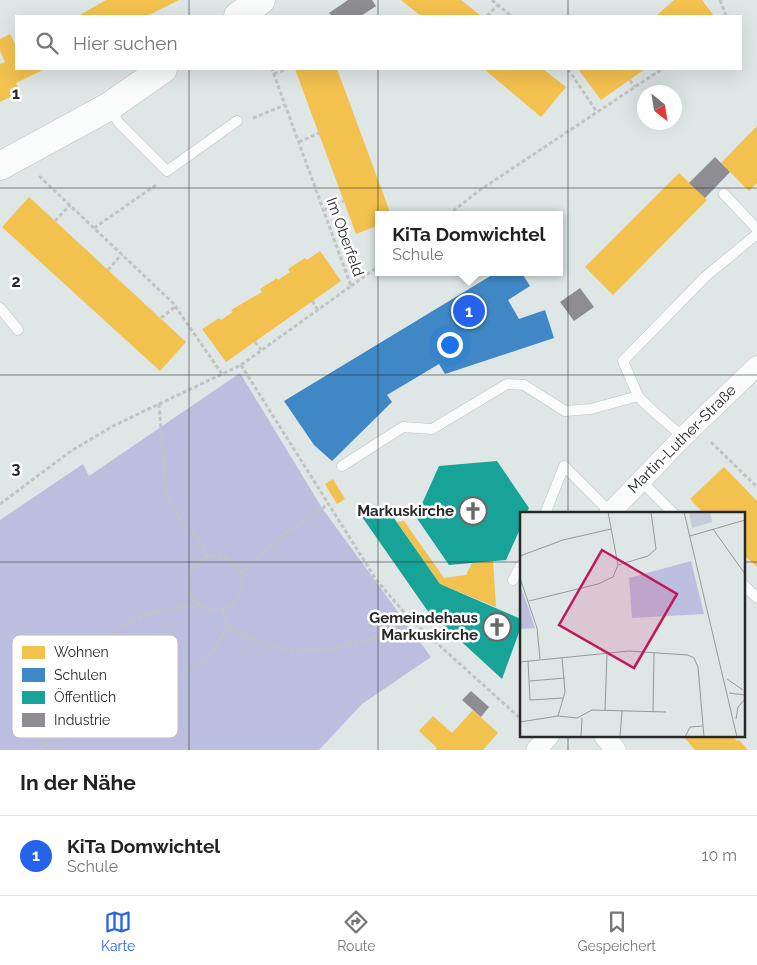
<!DOCTYPE html>
<html lang="de">
<meta charset="utf-8">
<style>
body{margin:0;font-family:Raleway,sans-serif;background:#f6f6f6;color:#222}
.compass{position:absolute;left:637px;top:85px;width:45px;height:45px;border-radius:50%;background:#fff;box-shadow:0 5px 20px #0002;rotate:150deg}
.you{position:absolute;left:449px;top:344px;width:18px;height:18px;margin:-12px;border:4px solid #fff;border-radius:50%;background:#1a73e8;box-shadow:0 0 0 8px #1a73e833}
.badge{display:grid;place-items:center;width:32px;height:32px;border-radius:50%;background:#2563eb;color:#fff;font-size:16px;font-weight:700}
.pin{position:absolute;translate:-50% -50%;border:2px solid #fff;box-shadow:0 1px 5px #0006}
.popup{position:absolute;left:375px;top:211px;width:188px;height:65px;box-sizing:border-box;display:grid;place-content:center;border-radius:0px;background:#fff;filter:drop-shadow(0 1px 4px #0005);font-size:16px;white-space:nowrap;color:#767676}
.popup b{font-size:19px;color:#222}
.popup::after{content:'';position:absolute;left:50%;top:100%;margin-left:-10px;border:10px solid transparent;border-top-color:#fff}
.list{margin:0;padding:0;list-style:none}
h2{display:flex;justify-content:space-between;align-items:center;height:65px;margin:0;padding:0 20px;font-size:21px}
h2 small{font-size:16px;font-weight:400;color:#767676}
.list li{display:grid;grid-template-columns:32px 1fr auto;gap:15px;align-items:center;box-sizing:border-box;height:80px;padding:0 20px;border-top:1px solid #e0e0e0}
.list b{display:block;font-size:19px;white-space:nowrap}
.list p{margin:0;font-size:16px;white-space:nowrap;color:#767676}
.list em{font-size:16px;font-style:normal;color:#767676}
.icon{flex:none;width:28px;height:28px;fill:none;stroke:currentColor;stroke-width:2;stroke-linecap:round;stroke-linejoin:round}
.map{position:relative;flex:none;width:757px;height:750px;overflow:hidden}
.search{position:absolute;background:#fff;box-shadow:0 5px 20px #0002;left:15px;right:15px;top:15px;height:55px;display:flex;align-items:center;gap:12px;box-sizing:border-box;padding:0 18px;border-radius:0px;color:#767676;font-size:19px}
.sheet{height:145px;background:#fff}
nav{display:flex;justify-content:space-around;align-items:center;box-sizing:border-box;height:70px;border-top:1px solid #e0e0e0;background:#fff;font-size:14px;color:#767676}
nav a{display:grid;justify-items:center;gap:2px}
nav .on{color:#2563eb}
.map>svg:first-child{display:block}
.green{fill:#bcbedf}
.homes{fill:#f2c14e}
.schools{fill:#3f88c5}
.public{fill:#17a398}
.industry{fill:#8d8d92}
.lines{fill:none;stroke-linecap:round;stroke-linejoin:round}
.lane-casing{stroke:#bec0c0;stroke-width:11}
.street-casing{stroke:#bec0c0;stroke-width:21}
.secondary-casing{stroke:#bec0c0;stroke-width:29}
.path{stroke:#c2c4c4;stroke-width:3;stroke-dasharray:4 2.5;stroke-linecap:butt}
.lane{stroke:#fafbfb;stroke-width:10}
.street{stroke:#fafbfb;stroke-width:20}
.secondary{stroke:#fafbfb;stroke-width:28}
.grid{fill:none;stroke:#282828;stroke-width:1;stroke-opacity:0.55}
.labels{text-anchor:middle;stroke-width:5;stroke-linejoin:round;paint-order:stroke}
.street-label{font-size:15px;fill:#282828;stroke:#fff}
.poi-label{font-size:15px;font-weight:bold;fill:#282828;stroke:#fff;text-anchor:end}
.inset-road{fill:none;stroke:#959a9a;stroke-width:1}
.view{fill:#c2185b;fill-opacity:0.15;stroke:#c2185b;stroke-width:2.5}
.inset-edge{fill:none;stroke:#282828;stroke-width:2.5}
.key{fill:#fff;stroke:#bebebe;stroke-width:1}
.key-label{font-size:14px;fill:#282828}
.grid-label{font-size:16px;text-anchor:middle;font-weight:bold;fill:#282828;stroke:#fff;stroke-width:5;stroke-linejoin:round;paint-order:stroke}
</style>
<div class="map">
<svg width="757" height="750" viewBox="0 0 757 750">
<rect width="100%" height="100%" fill="#dee6e6"/>
<path class="green" d="M240,373L322,508L431,657L362,704L319,750H0V520L83,464L89,476Z"/>
<path class="homes" d="M106,0H179L147,16H78Z
M401,0H461L481,16H421Z
M674,0H702L714,16H656Z
M10,34L16,46V69H45L16,83L20,92L0,102V64L5,62L0,51V39Z
M295,69H337L391,215H379V225L356,234Z
M484,69H543L566,87L541,117Z
M578,69H645L601,100Z
M757,126V183L749,191L721,163Z
M679,173L707,200L613,295L585,267Z
M29,197L186,342L160,371L2,227Z
M320,251L341,281L226,362L202,329L219,318L221,320L233,312L231,310L262,292L260,289L277,278L278,280L290,272L288,269L305,258L307,260Z
M724,467L757,501V567L743,554V514H704L690,499Z
M333,479L345,499L337,504L325,484Z
M404,521L444,578L466,575L472,563L493,561L496,607L440,584L397,522Z
M473,710L498,733L483,750H435L437,748L419,731L433,716L452,733Z
M683,736H733L737,741L739,740L748,750H695Z"/>
<path class="schools" d="M497,272H521L530,286L508,300L519,319L545,310L554,338L445,374L439,364L387,395L392,402L332,461L314,445L284,401Z"/>
<path class="public" d="M497,461L529,508L526,514H521V527L506,560L449,565L416,517L439,466Z
M389,511L440,584L521,619V627L502,679L427,610L360,514Z"/>
<path class="industry" d="M348,0H372L376,6L361,16H332L329,13Z
M715,157L730,172L705,198L689,183Z
M580,288L594,307L574,321L560,302Z
M471,691L489,707L481,717L462,700Z"/>
<g class="lines">
<defs>
<path id="lane" d="M110,107L118,122L167,171L237,121
M724,194L757,229
M0,308L18,330
M638,396L623,361L705,277L757,234
M342,466L403,427L432,429L507,384L524,385L565,411L591,409L638,396C652,412 668,423 683,437
M640,480L674,514
M545,514L564,466L610,512
M513,580L521,565
M743,584L757,598"/>
<path id="street" d="M609,514L683,437L757,366
M604,736L616,750
M536,750L549,736"/>
<path id="secondary" d="M238,16L261,0
M0,166L110,106L163,69"/>
</defs>
<use href="#lane" class="lane-casing"/>
<use href="#street" class="street-casing"/>
<use href="#secondary" class="secondary-casing"/>
<path class="path" d="M492,0L511,16
M720,0L726,16
M487,16L498,5
M568,69L597,112
M274,74L287,69
M630,80L635,87
M253,118L285,105
M299,142L319,133
M39,176L173,303L222,374
M324,210L344,201
M448,215L480,190L662,69
M55,221L70,205
M94,228L156,185
M108,270L122,254
M351,286L379,266
M312,301L318,310
M161,318L175,307
M255,342L261,350
M241,365L377,581L410,619L521,719
M159,404L166,490L174,510L185,526L198,538L208,557
M711,442L757,487
M0,504L71,451L113,426L241,365L351,286L272,69
M188 583a27 27 0 1 1 54 0a27 27 0 1 1-54 0Z
M241,573L282,536L327,505
M199,605C120,614 96,631 75,708L139,709L156,705L176,678L201,664L216,647L228,627
M222,610L228,627C244,635 260,643 278,648C317,657 377,643 410,619
M40,750L75,708"/>
<use href="#lane" class="lane"/>
<use href="#street" class="street"/>
<use href="#secondary" class="secondary"/>
</g>
<path class="grid" d="M189,0V16M378,0V16M568,0V16M189,69V750M378,69V750M568,69V514M0,188H757M0,375H757M0,562H521M743,562H757M568,736V750"/>
<defs>
<symbol id="church-ring" viewBox="-11 -11 22 22"><circle r="9.5" fill="#fff" stroke="#686a6a" stroke-width="1.5"/><path d="M-1.2-6h2.4v3.5h3.3v2.4h-3.3V6h-2.4V-.1h-3.3v-2.4h3.3Z" fill="#686a6a"/></symbol>
</defs>
<g fill-rule="evenodd">
<use href="#church-ring" x="457" y="495" width="32" height="32"/>
<use href="#church-ring" x="481" y="611" width="32" height="32"/>
</g>
<g class="labels">
<g class="street-label">
<text transform="translate(345 237) rotate(70)" y="5">Im Oberfeld</text>
<text transform="translate(682 439) rotate(-45)" y="5">Martin-Luther-Straße</text>
</g>
<g class="poi-label">
<text x="454" y="516">Markuskirche</text>
<text x="478" y="623">Gemeindehaus<tspan x="478" dy="17">Markuskirche</tspan></text>
</g>
</g>
<g transform="translate(520 512)">
<rect width="225" height="225" fill="#dee6e6"/>
<path d="M171,49L184,102L112,106L109,66ZM0,74L9,97L15,116L0,117Z" fill="#bcbedf"/>
<path d="M169,0H190L192,10L172,16Z" fill="#c7ccda"/>
<path class="inset-road" d="M164,0L217,225M193,17L225,62M170,24L225,8M0,44L43,28L91,17M98,53L128,44L136,37L131,0M0,66L17,116L20,147M9,89L78,72L93,65L98,53L88,0M8,149L10,188L44,186M0,150L109,139L168,143L174,146L178,155L184,225M207,167L223,178M10,169L45,166M209,181L225,183M85,199L87,141M133,200L134,140M38,204L45,180L42,145M216,207L218,195L225,187M0,210L38,204L57,206L72,198L146,200M61,225L62,206M100,225L102,199M165,225L170,215L183,214"/>
<path class="view" d="M82,38L157,82L114,156L39,113Z"/>
<rect width="225" height="225" class="inset-edge"/>
</g>
<rect x="12" y="635" width="166" height="103" rx="8" class="key"/>
<rect x="22" y="646" width="23" height="13" fill="#f2c14e"/>
<rect x="22" y="668" width="23" height="14" fill="#3f88c5"/>
<rect x="22" y="691" width="23" height="13" fill="#17a398"/>
<rect x="22" y="713" width="23" height="14" fill="#8d8d92"/>
<g class="key-label">
<text x="54" y="657">Wohnen</text>
<text x="54" y="680">Schulen</text>
<text x="54" y="702">Öffentlich</text>
<text x="54" y="725">Industrie</text>
</g>
<g class="grid-label">
<text x="16" y="99">1</text>
<text x="16" y="287">2</text>
<text x="16" y="474">3</text>
</g>
</svg>
<svg class="compass" viewBox="-18 -18 36 36"><path d="M0-13l5 13h-10z" fill="#e53935"/><path d="M0 13l5-13h-10z" fill="#767676"/></svg>
<div class="you"></div>
<div class="pin badge" style="left:469px;top:311px">1</div>
<div class="popup"><b>KiTa Domwichtel</b>Schule</div>
<div class="search"><svg class="icon" aria-label="search" viewBox="0 0 24 24"><circle cx="10" cy="10" r="6"/><path d="M15 15l6 6"/></svg>Hier suchen</div>
</div>
<section class="sheet">
<h2>In der Nähe<small></small></h2>
<ul class="list">
<li><span class="badge">1</span><div><b>KiTa Domwichtel</b><p>Schule</p></div><em>10 m</em></li>
</ul>
</section>
<nav>
<a class="on"><svg class="icon" aria-label="map" viewBox="0 0 24 24"><path d="M3 6l6-2 6 2 6-2v14l-6 2-6-2-6 2zM9 4v14M15 6v14"/></svg>Karte</a>
<a><svg class="icon" aria-label="directions" viewBox="0 0 24 24"><path d="M12 3l9 9-9 9-9-9zM9 14v-3h6M13 9l2 2-2 2"/></svg>Route</a>
<a><svg class="icon" aria-label="saved" viewBox="0 0 24 24"><path d="M7 4h10v16l-5-4-5 4z"/></svg>Gespeichert</a>
</nav>
